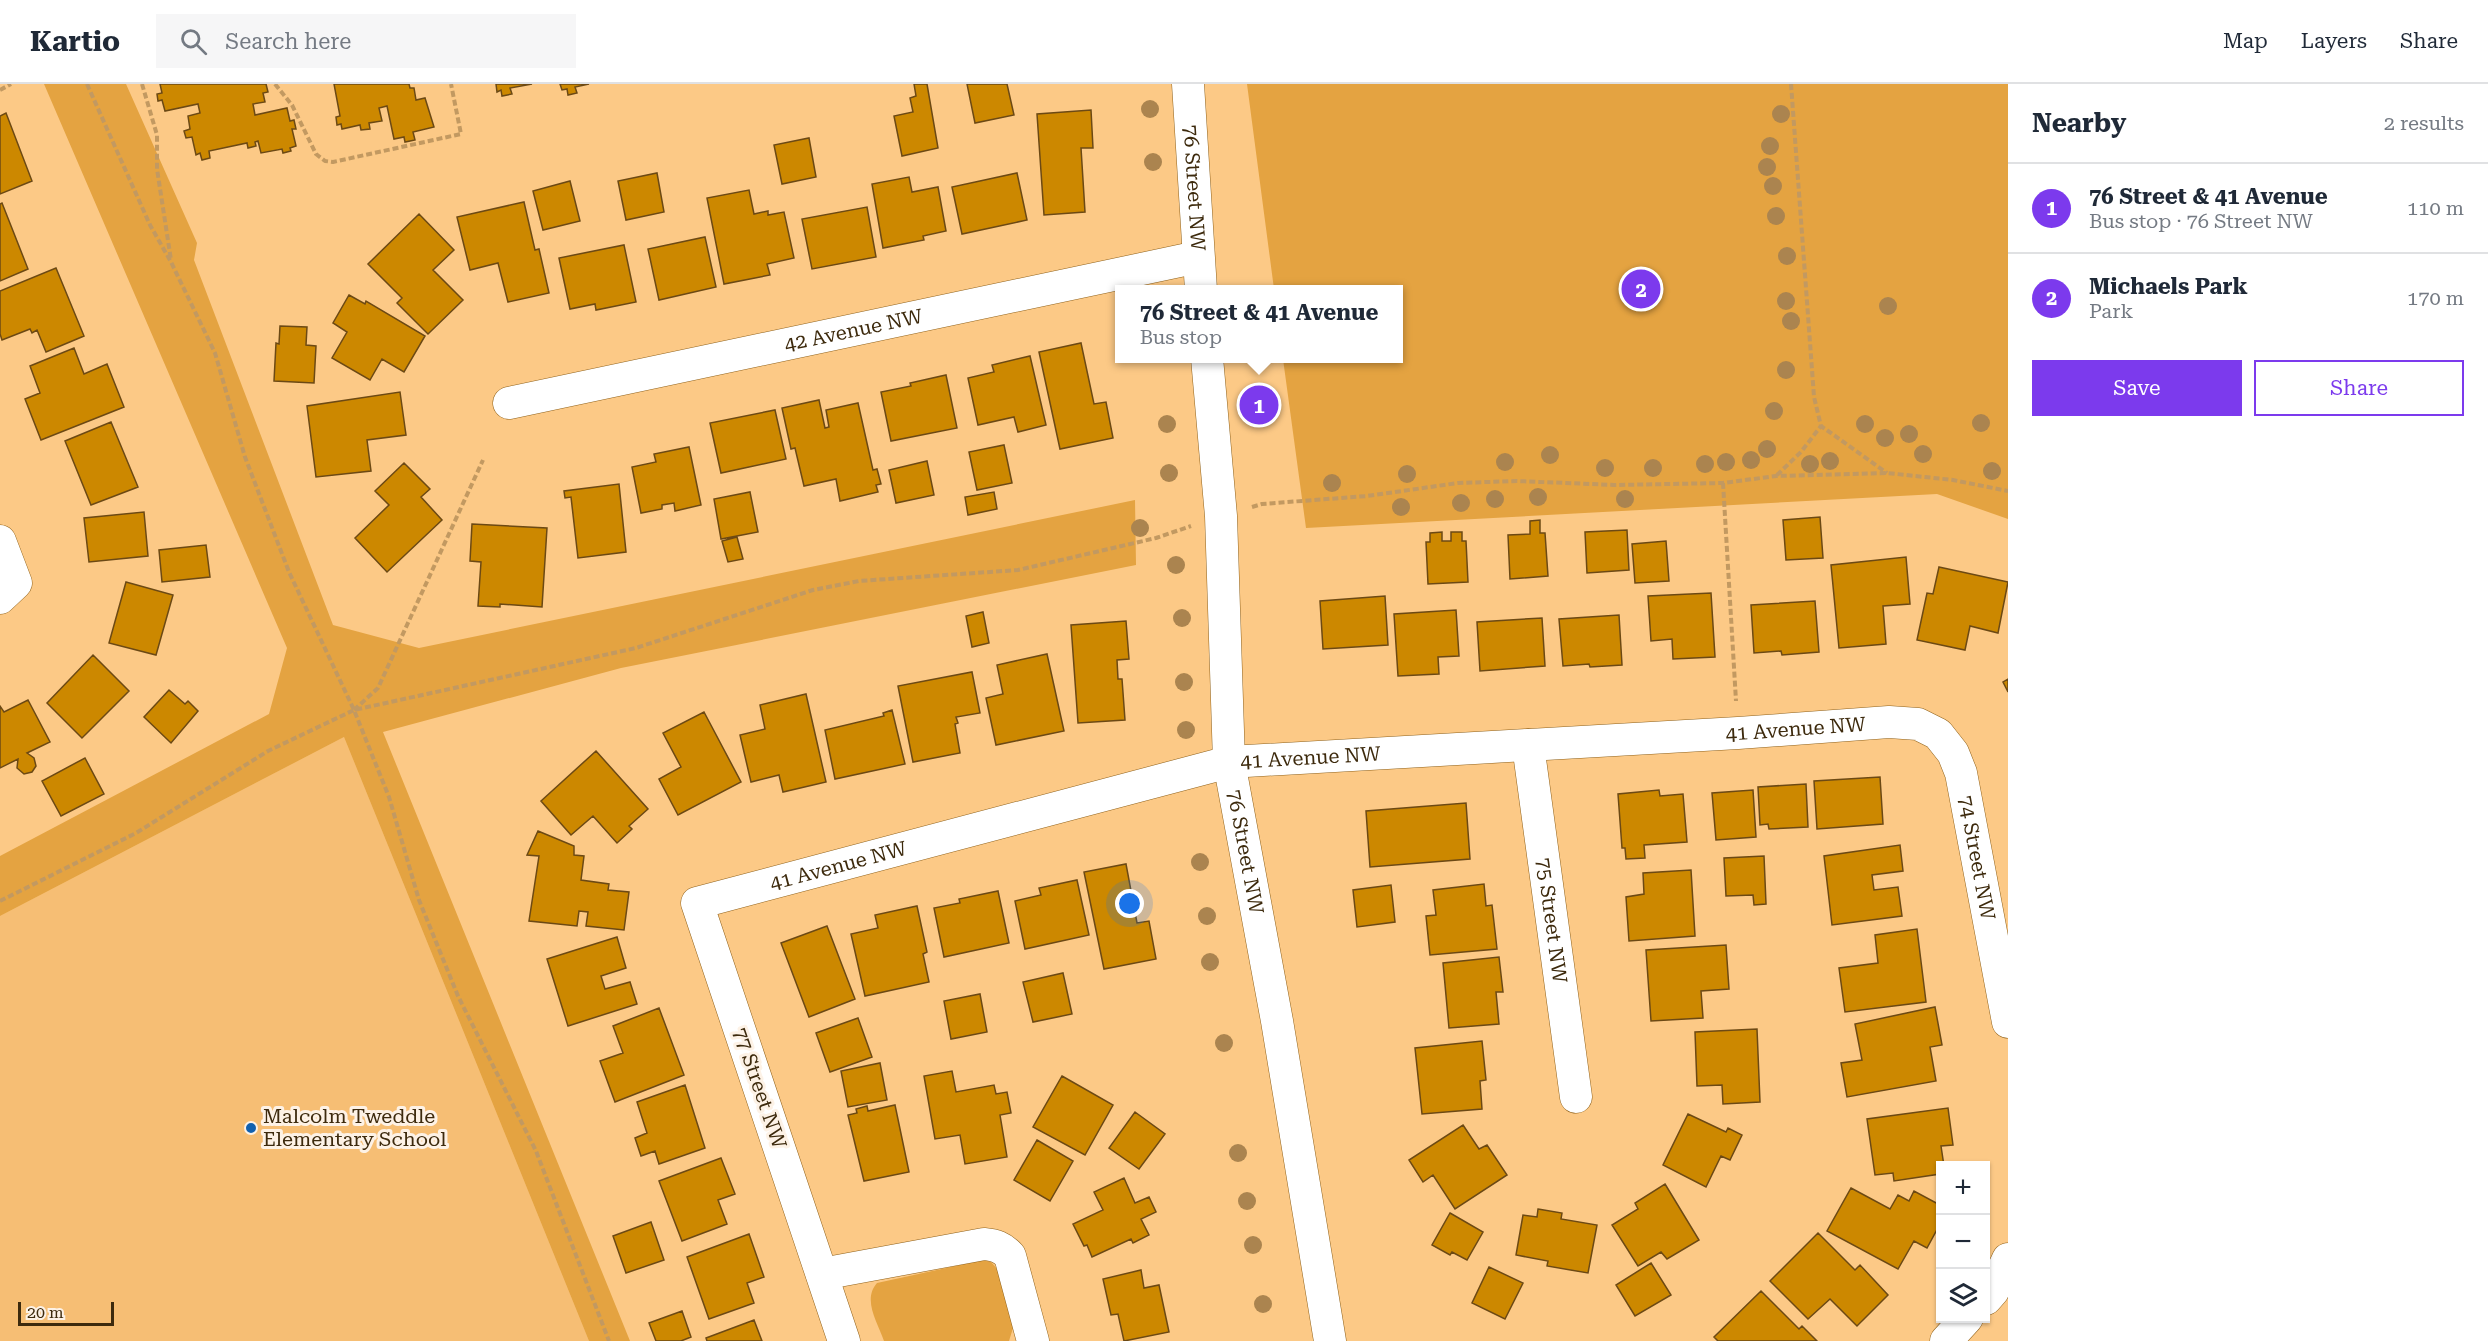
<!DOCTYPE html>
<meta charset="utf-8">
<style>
body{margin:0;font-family:"Roboto Serif",serif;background:#f6f6f7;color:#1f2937}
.controls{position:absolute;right:18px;bottom:18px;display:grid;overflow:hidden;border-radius:0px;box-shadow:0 2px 4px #0004}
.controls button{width:54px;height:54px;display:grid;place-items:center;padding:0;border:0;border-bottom:2px solid #e0e1e3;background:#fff;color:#1f2937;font:30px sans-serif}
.scale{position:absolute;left:18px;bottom:15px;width:96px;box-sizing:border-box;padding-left:6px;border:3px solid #3d2a0d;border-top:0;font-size:16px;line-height:21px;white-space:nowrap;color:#3d2a0d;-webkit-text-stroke:4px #fdf2e6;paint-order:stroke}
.you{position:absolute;left:1130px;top:820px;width:21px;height:21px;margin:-15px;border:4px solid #fff;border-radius:50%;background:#1a73e8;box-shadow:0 0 0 9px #1a73e833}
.badge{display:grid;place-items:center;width:39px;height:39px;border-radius:50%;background:#7c3aed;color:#fff;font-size:20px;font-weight:700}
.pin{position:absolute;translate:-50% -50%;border:3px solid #fff;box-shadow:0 2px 6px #0006}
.popup{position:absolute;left:1115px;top:201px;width:288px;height:78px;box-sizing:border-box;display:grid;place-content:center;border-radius:0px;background:#fff;filter:drop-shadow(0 2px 4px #0005);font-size:20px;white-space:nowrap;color:#747a83}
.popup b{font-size:22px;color:#1f2937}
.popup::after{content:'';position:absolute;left:50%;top:100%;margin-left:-12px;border:12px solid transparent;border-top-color:#fff}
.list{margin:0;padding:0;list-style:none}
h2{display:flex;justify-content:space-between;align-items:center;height:78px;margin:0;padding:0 24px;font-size:26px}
h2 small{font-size:20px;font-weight:400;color:#747a83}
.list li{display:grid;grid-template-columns:39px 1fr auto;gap:18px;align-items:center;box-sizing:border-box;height:90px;padding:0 24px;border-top:2px solid #e0e1e3}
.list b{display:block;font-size:22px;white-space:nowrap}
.list p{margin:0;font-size:20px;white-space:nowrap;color:#747a83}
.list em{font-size:20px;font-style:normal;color:#747a83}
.actions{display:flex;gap:12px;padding:18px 24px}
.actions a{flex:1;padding:14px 0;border:2px solid #7c3aed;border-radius:0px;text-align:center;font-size:21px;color:#7c3aed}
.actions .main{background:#7c3aed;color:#fff}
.icon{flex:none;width:33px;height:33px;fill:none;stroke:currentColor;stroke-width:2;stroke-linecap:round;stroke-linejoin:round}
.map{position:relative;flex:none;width:2008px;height:1257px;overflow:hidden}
header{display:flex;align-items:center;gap:36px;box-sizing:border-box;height:84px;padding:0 30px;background:#fff;border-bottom:2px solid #e0e1e3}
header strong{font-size:28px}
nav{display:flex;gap:33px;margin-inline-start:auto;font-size:21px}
.search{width:420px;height:54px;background:#f6f6f7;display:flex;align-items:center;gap:15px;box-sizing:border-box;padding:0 21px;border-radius:0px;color:#747a83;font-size:22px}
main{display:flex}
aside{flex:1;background:#fff}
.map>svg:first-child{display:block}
.built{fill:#f6be74}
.green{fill:#e4a341}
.building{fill:#c80;stroke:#6c4914;stroke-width:1.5}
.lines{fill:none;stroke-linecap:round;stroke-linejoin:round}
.minor-casing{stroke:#90621b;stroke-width:33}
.path{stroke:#c29961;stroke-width:4;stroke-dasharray:6 3;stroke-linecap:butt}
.minor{stroke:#fff;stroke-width:32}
.tree{fill:#ab844f}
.poi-dot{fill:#1261af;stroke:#fdf2e6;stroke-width:2}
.labels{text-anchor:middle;stroke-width:6;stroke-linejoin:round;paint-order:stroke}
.street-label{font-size:20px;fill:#3d2a0d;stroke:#fdf2e6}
.poi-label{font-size:20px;fill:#3d2a0d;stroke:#fdf2e6;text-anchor:start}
</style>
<header>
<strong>Kartio</strong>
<div class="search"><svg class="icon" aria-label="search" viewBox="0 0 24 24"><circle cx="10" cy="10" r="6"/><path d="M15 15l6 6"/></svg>Search here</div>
<nav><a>Map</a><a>Layers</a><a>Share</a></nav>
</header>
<main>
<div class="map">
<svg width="2008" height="1257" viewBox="0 0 2008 1257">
<rect width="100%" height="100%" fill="#fcc986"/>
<path class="built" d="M344,653L589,1257H0V832Z"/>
<path class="green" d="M44,0H126L197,159L194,176L333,541L419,564L1135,416L1136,481L621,584L383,648L630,1257H589L344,653L0,832V772L269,630L287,564Z
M1247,0H2008V435L1937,410L1306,444L1283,275L1398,274V206L1274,205Z
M983,1176L991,1178L1000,1188L1013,1244L1009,1257H884C878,1239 862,1216 877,1199Z"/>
<path class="building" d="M160,0H266L268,8L263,9L265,18L253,20L255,31L287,24L290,37L294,36L296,45H292L296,62L290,64L291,67L283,69L282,65L261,69L258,57L255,58L256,62L248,64L247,59L209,67L210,74L202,76L200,69L196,71L192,53L186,54L184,47L190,45L188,32L200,29L198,20L165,27L162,16L158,17L157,10L162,9Z
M334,0H409L410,4H414L416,16L425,14L434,43L413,48L415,56L405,58L404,53L394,55L387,22L379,24L382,37L369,39L370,45L361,46L360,41L342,45L341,40L337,41L336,33L340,32Z
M496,0H532L510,4L512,10L502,12L501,6L497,8Z
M560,0H589L575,3L577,9L568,11L567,5L562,6Z
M914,0H927L938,64L902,72L894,32L913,28L910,14L916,12Z
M967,0H1007L1014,31L975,39Z
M1091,26L1093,64H1081L1085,128L1044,131L1037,30Z
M6,29L32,97L0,110V32Z
M809,54L816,93L782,100L774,61Z
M657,89L664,128L626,136L618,97Z
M1017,89L1027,136L962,150L952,103Z
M909,93L912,108L938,103L946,147L923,152L924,156L883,164L872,100Z
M570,97L580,137L543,146L533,107Z
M749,106L754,130L768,127V131L784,128L794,174L767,180L770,191L724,200L707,114Z
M524,118L535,166L539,165L549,209L508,218L498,179L470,186L457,133Z
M2,119L28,185L0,197V120Z
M867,123L876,173L812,185L802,135Z
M419,130L454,166L433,186L463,216L428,250L397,219L402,214L368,180Z
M705,153L716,203L659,216L648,165Z
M624,161L636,218L596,226L595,220L570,225L559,174Z
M56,184L84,252L46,268L37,246L32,249L30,245L2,256L0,250V207Z
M349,211L365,220L366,217L425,252L404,288L382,275L370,296L332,274L347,248L333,239Z
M280,242L307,243L306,261L316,262L314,299L274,297L276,259L279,260Z
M1081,259L1094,320L1106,318L1113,354L1060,365L1039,268Z
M74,264L84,290L107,280L124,323L41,356L25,315L40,309L30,282Z
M1030,272L1046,341L1018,348L1014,333L978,341L968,294L994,288L992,281Z
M946,291L957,344L891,357L881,308L911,302L910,299Z
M400,308L406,351L367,356L371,387L316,393L307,322Z
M819,316L825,344L829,343L826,326L858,319L873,386L877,385L881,400L876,401L878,408L840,417L836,395L804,402L795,364L791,365L782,324Z
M775,326L786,375L721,389L710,339Z
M111,338L138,403L91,421L65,357Z
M1004,361L1012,399L977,406L969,368Z
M689,363L701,421L675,427L674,419L662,421V425L641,429L632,383L656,378L654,370Z
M927,377L934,411L896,419L889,386Z
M404,379L430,405L421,413L442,436L387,488L355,454L389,421L375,407Z
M619,400L626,468L578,474L571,413L565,414L564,407Z
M750,408L758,448L721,455L714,415Z
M994,408L997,425L968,431L965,413Z
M144,428L148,472L89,478L84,434Z
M1820,433L1823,474L1786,476L1783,436Z
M1540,436V449H1545L1548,492L1510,495L1508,451L1530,450V437Z
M472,440L547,444L542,523L500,520V523L478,522L481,478L470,477Z
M1627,446L1629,486L1587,489L1585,448Z
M1442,448V457H1451V448H1462V457H1466L1468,498L1428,500L1426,458H1430V449Z
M737,453L743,475L728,478L722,457Z
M1666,457L1669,497L1635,499L1632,460Z
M206,461L210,493L162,498L159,466Z
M1906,473L1910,520L1883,522L1886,560L1839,564L1831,481Z
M1939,483L2008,498L1998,549L1970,542L1965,566L1917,556L1927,509L1933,510Z
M126,498L173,511L156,571L109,559Z
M1711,509L1715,573L1673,575L1672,555L1651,557L1648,512Z
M1385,512L1388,561L1323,565L1320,517Z
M1815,517L1819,568L1782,571L1781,567L1754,569L1751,521Z
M1456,526L1459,572L1438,573L1439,590L1398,592L1394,530Z
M983,528L989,559L972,563L966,532Z
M1619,531L1622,581L1590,583L1589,580L1563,582L1559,535Z
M1542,534L1545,582L1480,587L1477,538Z
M1126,537L1129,575L1117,576L1118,595H1122L1125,636L1078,639L1071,541Z
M1047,570L1064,647L996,661L986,614L1003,610L997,581Z
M93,571L129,607L82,654L47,619Z
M972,588L980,629L956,633L958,639L955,640L960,669L913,678L898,602Z
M2008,595V608L2003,598Z
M169,606L185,620L188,617L198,627L171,659L144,633Z
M806,610L826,698L783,708L779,691L751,698L740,651L765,645L760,621Z
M28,616L50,658L27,669L34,674L36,682L32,688L24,690L17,684L18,675L0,684V622L4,628Z
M892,626L905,680L835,695L825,646L884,632L883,629Z
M704,628L741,698L678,731L659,695L681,683L663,649Z
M596,667L648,725L629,742L632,745L617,759L593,732L571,751L541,717Z
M85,674L104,710L61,732L42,697Z
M1880,693L1883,740L1817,745L1814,697Z
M1806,700L1808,743L1769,745L1768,740L1760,741L1758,703Z
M1659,706L1660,712L1683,710L1687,758L1644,761L1645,774L1626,775L1625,764H1622L1618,710Z
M1753,706L1756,753L1716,756L1712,709Z
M1466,719L1470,775L1370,783L1366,727Z
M538,747L574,762V771L584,772L581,796L609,800L608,806L629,808L624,846L586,842L588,828L579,827L577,842L529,837L539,772L527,771Z
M1900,761L1903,787L1872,791L1874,806L1898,803L1902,832L1832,841L1824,772Z
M1764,772L1766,820L1754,821L1753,811L1726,812L1724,774Z
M1126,780L1137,839L1149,837L1156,875L1104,885L1084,788Z
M1691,786L1695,852L1629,857L1626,813L1644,810L1643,789Z
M1077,796L1089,851L1025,865L1015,817L1041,811L1039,804Z
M1484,800L1486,822L1492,821L1497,865L1430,871L1426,832L1436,831L1433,806Z
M1391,801L1395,838L1357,843L1353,806Z
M998,807L1009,859L944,873L934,824L960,819L959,815Z
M917,822L927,868L923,870L929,898L865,912L851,850L878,844L875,831Z
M827,842L855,915L809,933L781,859Z
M1917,845L1926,918L1845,928L1839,884L1878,879L1875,851Z
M617,853L626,884L601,892L605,905L630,898L637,920L568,942L547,875Z
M1726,861L1729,905L1701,907L1703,934L1651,937L1646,866Z
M1499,873L1503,908H1496L1499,940L1449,944L1443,879Z
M1063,889L1072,930L1033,938L1023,898Z
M980,910L987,948L951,955L944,917Z
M1935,923L1942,961L1930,963L1936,997L1847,1013L1841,979L1862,976L1855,940Z
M659,924L684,991L615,1018L600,977L623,969L613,942Z
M858,934L872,973L830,988L816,949Z
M1757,945L1760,1018L1723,1020L1722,1001L1697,1002L1695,948Z
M1482,957L1486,996L1480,997L1482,1025L1422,1030L1415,964Z
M880,979L887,1016L848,1023L841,987Z
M952,987L956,1008L994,1001L996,1010L1007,1008L1011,1029L1000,1031L1007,1073L965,1080L960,1051L935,1055L924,992Z
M1062,992L1113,1021L1085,1071L1033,1043Z
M685,1001L705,1064L659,1080L655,1067L641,1072L635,1054L647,1049L637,1018Z
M895,1021L909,1088L864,1097L848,1031L857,1029L856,1025L867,1022L868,1027Z
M1948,1024L1953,1061L1941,1062L1944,1082H1940V1090L1894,1097L1893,1089L1875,1091L1867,1035Z
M1135,1028L1165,1050L1139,1085L1109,1064Z
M1688,1030L1726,1048L1728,1044L1742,1051L1730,1076L1721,1072L1706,1103L1663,1081Z
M1463,1041L1479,1065L1487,1061L1507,1091L1455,1125L1433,1091L1423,1098L1409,1076Z
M1037,1056L1073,1077L1050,1117L1014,1096Z
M721,1074L735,1110L718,1116L727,1140L682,1157L659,1097Z
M1124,1094L1135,1119L1149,1113L1156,1128L1141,1135L1149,1151L1133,1159L1131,1155L1092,1173L1087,1161L1084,1162L1073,1140L1103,1126L1094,1108Z
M1665,1100L1699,1156L1667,1175L1661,1168L1638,1182L1612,1141L1638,1125L1635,1119Z
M1851,1104L1890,1125L1898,1111L1909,1117L1914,1107L1940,1121V1140L1927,1164L1914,1157L1898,1185L1827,1147Z
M1538,1125L1562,1129L1561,1135L1597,1141L1588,1189L1547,1182L1548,1177L1516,1171L1523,1131L1537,1133Z
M1450,1129L1483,1148L1467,1176L1452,1168L1450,1171L1432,1161Z
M651,1138L664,1176L626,1189L613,1152Z
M1818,1149L1855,1186L1860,1181L1888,1211L1857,1242L1830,1215L1808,1235L1770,1197Z
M749,1150L764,1193L747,1199L754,1219L709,1235L687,1173Z
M1651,1179L1671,1211L1635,1232L1616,1201Z
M1489,1183L1523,1199L1505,1235L1472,1219Z
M1141,1186L1144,1204L1159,1201L1169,1248L1124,1257L1118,1230L1111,1231L1103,1195Z
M1761,1207L1799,1245L1802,1242L1817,1257H1718L1714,1253Z
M682,1227L691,1253L681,1257H656L649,1239Z
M754,1236L762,1257H707L706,1254Z"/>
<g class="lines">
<defs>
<g id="minor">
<path id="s1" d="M1188,0L1201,206"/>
<path id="s2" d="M1207,274L1221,432L1229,678L1277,937L1330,1257"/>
<path id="s3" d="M509,319L1198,173"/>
<path d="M0,457L16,499L0,514"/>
<path id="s4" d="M1528,661L1576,1013"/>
<path d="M822,1190L984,1160C995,1161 1002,1163 1010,1172L1033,1257"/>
<path d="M1986,1215L1993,1207L2008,1175"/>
<path id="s5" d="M844,1257L697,819L1229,678L1738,649L1889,638L1918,640L1938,650L1953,669L1961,689L2008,938"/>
<path d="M1946,1257L1967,1234"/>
</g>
</defs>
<use href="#minor" class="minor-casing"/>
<path class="path" d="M87,0L150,141L171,178L215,269L245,373L289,488L354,626L389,713L419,816L458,912L536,1067L609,1257
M142,0L157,51V85L171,176
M275,0L292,21L316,70L325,77L333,78L461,50L451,0
M1791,0L1814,313L1821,342L1887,389
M0,6L11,0
M1777,391L1801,368L1821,342
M1723,399L1736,617
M1252,423L1262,420L1367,412L1458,399L1517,397L1614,401L1723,399L1776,392L1887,389L1953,396L2008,407
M354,626L378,604L483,376
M0,817L136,749L268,667L354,626L636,564L813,506L859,497L1018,486L1156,454L1191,442"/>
<use href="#minor" class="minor"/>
</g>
<g class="tree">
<circle cx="1150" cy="25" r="9"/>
<circle cx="1781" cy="30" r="9"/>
<circle cx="1770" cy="62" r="9"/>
<circle cx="1153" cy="78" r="9"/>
<circle cx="1767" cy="83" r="9"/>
<circle cx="1773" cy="102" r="9"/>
<circle cx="1776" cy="132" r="9"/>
<circle cx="1787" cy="172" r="9"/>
<circle cx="1786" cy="217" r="9"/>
<circle cx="1888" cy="222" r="9"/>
<circle cx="1791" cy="237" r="9"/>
<circle cx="1786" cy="286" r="9"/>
<circle cx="1774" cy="327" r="9"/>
<circle cx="1981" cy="339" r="9"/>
<circle cx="1167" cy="340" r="9"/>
<circle cx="1865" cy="340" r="9"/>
<circle cx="1909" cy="350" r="9"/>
<circle cx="1885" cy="354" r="9"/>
<circle cx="1767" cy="365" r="9"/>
<circle cx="1923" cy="370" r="9"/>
<circle cx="1550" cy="371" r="9"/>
<circle cx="1751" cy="376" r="9"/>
<circle cx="1830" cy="377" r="9"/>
<circle cx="1505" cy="378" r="9"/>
<circle cx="1726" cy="378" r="9"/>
<circle cx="1705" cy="380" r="9"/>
<circle cx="1810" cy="380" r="9"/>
<circle cx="1605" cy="384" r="9"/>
<circle cx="1653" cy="384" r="9"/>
<circle cx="1992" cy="387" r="9"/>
<circle cx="1169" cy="389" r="9"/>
<circle cx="1407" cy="390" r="9"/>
<circle cx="1332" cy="399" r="9"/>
<circle cx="1538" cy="413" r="9"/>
<circle cx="1495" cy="415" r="9"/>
<circle cx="1625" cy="415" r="9"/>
<circle cx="1461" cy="419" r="9"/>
<circle cx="1401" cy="423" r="9"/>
<circle cx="1140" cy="444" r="9"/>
<circle cx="1176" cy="481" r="9"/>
<circle cx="1182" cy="534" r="9"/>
<circle cx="1184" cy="598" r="9"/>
<circle cx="1186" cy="646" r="9"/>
<circle cx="1200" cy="778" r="9"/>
<circle cx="1207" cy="832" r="9"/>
<circle cx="1210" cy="878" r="9"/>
<circle cx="1224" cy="959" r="9"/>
<circle cx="1238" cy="1069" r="9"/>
<circle cx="1247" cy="1117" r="9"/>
<circle cx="1253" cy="1161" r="9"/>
<circle cx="1263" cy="1220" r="9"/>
</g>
<circle class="poi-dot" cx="251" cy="1044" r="6"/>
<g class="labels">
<g class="street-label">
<text dy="7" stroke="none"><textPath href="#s1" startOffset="104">76 Street NW</textPath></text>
<text dy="7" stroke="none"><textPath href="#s3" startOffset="352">42 Avenue NW</textPath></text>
<text dy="7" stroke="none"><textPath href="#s5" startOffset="1580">41 Avenue NW</textPath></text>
<text dy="7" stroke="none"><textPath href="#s5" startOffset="1094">41 Avenue NW</textPath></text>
<text dy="7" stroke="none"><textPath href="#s2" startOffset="496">76 Street NW</textPath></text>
<text dy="7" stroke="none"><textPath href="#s5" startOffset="1857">74 Street NW</textPath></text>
<text dy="7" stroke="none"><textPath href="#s5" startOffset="608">41 Avenue NW</textPath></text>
<text dy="7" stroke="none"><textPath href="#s4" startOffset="177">75 Street NW</textPath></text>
<text transform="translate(760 1004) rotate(71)" y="7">77 Street NW</text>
</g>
<g class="poi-label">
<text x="263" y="1039">Malcolm Tweddle<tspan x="263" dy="23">Elementary School</tspan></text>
</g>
</g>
</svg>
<div class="controls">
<button>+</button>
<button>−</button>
<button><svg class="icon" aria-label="layers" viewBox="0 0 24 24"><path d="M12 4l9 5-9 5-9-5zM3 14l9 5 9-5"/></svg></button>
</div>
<div class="scale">20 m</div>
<div class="you"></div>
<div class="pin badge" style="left:1259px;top:321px">1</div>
<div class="popup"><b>76 Street &amp; 41 Avenue</b>Bus stop</div>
<div class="pin badge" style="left:1641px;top:205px">2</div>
</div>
<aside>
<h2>Nearby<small>2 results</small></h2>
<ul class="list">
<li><span class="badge">1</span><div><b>76 Street &amp; 41 Avenue</b><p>Bus stop · 76 Street NW</p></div><em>110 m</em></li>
<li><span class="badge">2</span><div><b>Michaels Park</b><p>Park</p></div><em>170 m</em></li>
</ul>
<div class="actions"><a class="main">Save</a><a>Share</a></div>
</aside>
</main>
